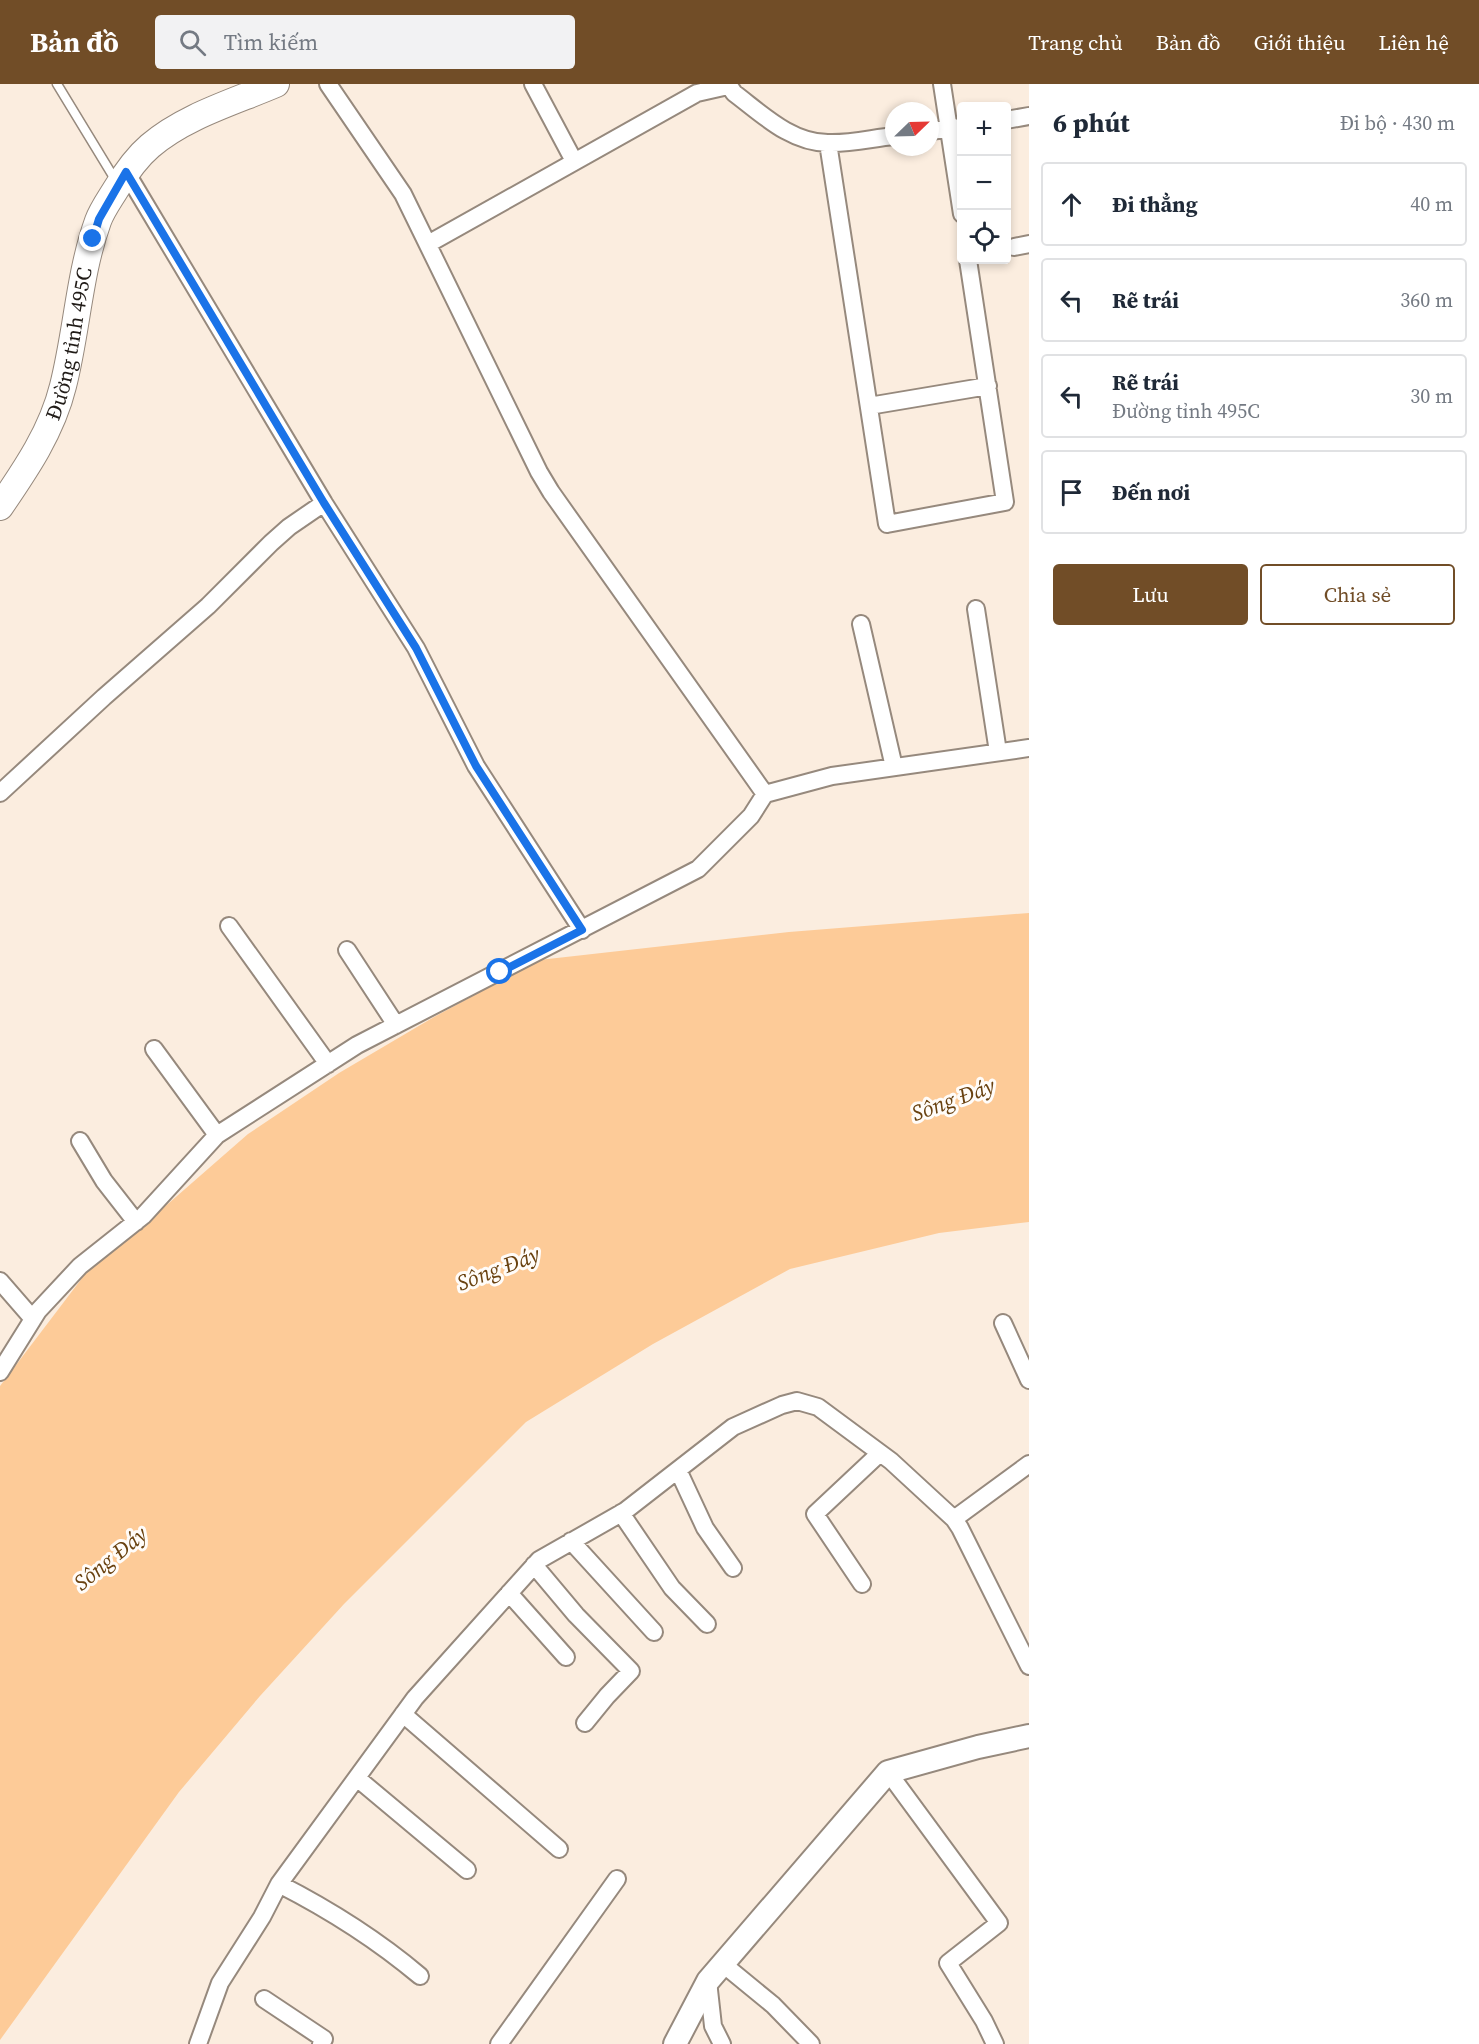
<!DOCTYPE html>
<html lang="vi">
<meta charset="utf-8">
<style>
body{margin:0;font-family:"Source Serif 4",serif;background:#f2f2f3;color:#1f2937}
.controls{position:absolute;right:18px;top:18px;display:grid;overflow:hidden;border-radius:6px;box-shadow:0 3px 9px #0003}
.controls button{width:54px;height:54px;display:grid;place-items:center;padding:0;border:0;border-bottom:2px solid #e0e1e3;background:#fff;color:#1f2937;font:30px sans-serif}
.compass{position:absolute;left:885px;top:18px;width:54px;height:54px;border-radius:50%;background:#fff;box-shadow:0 3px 9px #0003;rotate:67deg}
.stop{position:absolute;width:18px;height:18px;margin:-14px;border:4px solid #1a73e8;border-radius:50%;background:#fff}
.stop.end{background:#1a73e8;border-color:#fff;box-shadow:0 2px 6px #0008}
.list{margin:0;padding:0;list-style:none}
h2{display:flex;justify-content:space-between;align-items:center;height:78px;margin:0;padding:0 24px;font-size:26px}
h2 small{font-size:20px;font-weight:400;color:#747a83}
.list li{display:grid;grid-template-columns:39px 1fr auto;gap:18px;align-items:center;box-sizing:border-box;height:84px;margin:0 12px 12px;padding:0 12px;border:2px solid #e0e1e3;border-radius:6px}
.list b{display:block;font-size:22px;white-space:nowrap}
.list p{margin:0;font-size:20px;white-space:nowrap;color:#747a83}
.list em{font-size:20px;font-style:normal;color:#747a83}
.actions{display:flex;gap:12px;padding:18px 24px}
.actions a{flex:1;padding:14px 0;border:2px solid #714d27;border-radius:6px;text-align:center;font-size:21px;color:#714d27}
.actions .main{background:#714d27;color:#fff}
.icon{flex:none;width:33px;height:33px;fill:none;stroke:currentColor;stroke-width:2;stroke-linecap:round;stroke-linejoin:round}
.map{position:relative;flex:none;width:1029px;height:1960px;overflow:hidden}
header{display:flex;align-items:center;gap:36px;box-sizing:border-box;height:84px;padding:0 30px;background:#714d27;color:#fff}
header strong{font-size:28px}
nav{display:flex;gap:33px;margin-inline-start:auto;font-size:21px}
.search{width:420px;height:54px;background:#f2f2f3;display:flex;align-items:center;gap:15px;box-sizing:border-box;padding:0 21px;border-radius:6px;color:#747a83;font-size:22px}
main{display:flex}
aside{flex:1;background:#fff}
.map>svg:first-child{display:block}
.water{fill:#fdcb98}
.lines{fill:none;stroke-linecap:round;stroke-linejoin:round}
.service-casing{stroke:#96897d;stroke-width:11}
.minor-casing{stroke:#96897d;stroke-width:20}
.secondary-casing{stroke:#96897d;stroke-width:26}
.primary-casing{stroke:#96897d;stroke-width:28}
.service{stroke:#fff;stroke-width:8}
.minor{stroke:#fff;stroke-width:16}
.secondary{stroke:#fff;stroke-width:22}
.primary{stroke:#fff;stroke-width:26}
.route{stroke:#1a73e8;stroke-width:8}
.labels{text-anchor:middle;stroke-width:6;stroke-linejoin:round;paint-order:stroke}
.street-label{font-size:21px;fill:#211c18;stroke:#fffcf9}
.water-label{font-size:22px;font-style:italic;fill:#69410f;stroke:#fffcf9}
</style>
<header>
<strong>Bản đồ</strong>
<div class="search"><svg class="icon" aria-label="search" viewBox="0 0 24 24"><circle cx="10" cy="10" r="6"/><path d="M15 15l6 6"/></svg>Tìm kiếm</div>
<nav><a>Trang chủ</a><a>Bản đồ</a><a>Giới thiệu</a><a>Liên hệ</a></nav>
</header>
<main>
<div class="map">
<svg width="1029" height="1960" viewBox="0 0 1029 1960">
<rect width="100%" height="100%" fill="#fbeddf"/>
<path class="water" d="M1029,829V1138L939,1149L790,1185L653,1260L526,1338L344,1520L260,1612L179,1708L0,1956V1302L92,1181L169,1119L248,1050L339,989L434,933L539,876L789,848Z"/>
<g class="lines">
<defs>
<path id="service" d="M57,0L116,97"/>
<path id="minor" d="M328,0L403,110L539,388L551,408L765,710
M533,0L574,77
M728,0L734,9C762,30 791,59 828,59C850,60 873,54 894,52
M942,0L962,130
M1006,36L1029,32
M930,47L962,43
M828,59L887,440L1005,418L968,176
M126,88L324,419L416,564L476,682L582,846
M428,160L697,9L728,2
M1014,163L1029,160
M869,322L988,302
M976,525L998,668
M861,540L894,683
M0,709L104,613L208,522L271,459L289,443L324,419
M229,842L328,980
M347,866L396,941
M154,965L217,1051
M80,1057L104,1097L136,1138
M0,1197L33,1235
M1003,1239L1029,1296
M0,1288L38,1227L80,1182L143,1132L217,1051L357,961L698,785L751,732L765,710L832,692L1029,664
M678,1386L705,1444L733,1484
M621,1429L672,1504L707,1540
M954,1435L1029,1380
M571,1457L654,1548
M534,1481L576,1531L631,1587L607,1612L585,1639
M862,1500L815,1430L880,1369
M509,1509L566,1573
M403,1630L559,1765
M888,1688L999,1839L948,1879L984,1937L995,1960
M357,1694L467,1786
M279,1800C330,1826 376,1855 420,1892
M723,1880L773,1921L811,1960
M708,1897L713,1942L722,1960
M264,1915L324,1955L321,1960
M198,1960L220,1899L262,1833L279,1800L415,1614L539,1476L625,1427L733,1343L782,1321L797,1317L818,1323L891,1377L954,1435L960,1444L1029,1582
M499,1960L617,1795"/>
<path id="secondary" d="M675,1960L708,1897L888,1688L978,1663L1029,1652"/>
<g id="primary">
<path id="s1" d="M0,423C26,385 52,347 63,302C77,247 79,190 98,137C102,126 110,115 116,105C125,90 136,74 150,62C185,32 234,18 276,0"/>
</g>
</defs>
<use href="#service" class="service-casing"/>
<use href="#minor" class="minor-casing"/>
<use href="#secondary" class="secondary-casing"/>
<use href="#primary" class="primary-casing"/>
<use href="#service" class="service"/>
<use href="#minor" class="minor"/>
<use href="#secondary" class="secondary"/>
<use href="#primary" class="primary"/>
</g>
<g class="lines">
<path class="route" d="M93,155L99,135L126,88L324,419L416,564L476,682L582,846L500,888"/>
</g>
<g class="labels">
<g class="street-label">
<text dy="7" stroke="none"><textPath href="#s1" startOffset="180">Đường tỉnh 495C</textPath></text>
</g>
<g class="water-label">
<text transform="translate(953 1015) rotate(-20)" y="8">Sông Đáy</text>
<text transform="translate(498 1184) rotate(-21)" y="8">Sông Đáy</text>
<text transform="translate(110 1474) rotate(-39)" y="8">Sông Đáy</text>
</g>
</g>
</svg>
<div class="controls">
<button>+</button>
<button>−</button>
<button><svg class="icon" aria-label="locate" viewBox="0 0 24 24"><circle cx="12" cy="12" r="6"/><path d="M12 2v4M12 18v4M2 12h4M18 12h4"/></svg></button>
</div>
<svg class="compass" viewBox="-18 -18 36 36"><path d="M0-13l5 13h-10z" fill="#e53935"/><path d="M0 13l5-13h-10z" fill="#747a83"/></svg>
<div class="stop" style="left:500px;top:888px"></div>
<div class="stop end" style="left:93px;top:155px"></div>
</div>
<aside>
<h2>6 phút<small>Đi bộ · 430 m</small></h2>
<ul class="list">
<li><svg class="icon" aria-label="ahead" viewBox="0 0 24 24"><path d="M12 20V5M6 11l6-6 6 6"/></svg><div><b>Đi thẳng</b></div><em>40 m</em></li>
<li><svg class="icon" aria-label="left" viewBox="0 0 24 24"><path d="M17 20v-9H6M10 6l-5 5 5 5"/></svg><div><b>Rẽ trái</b></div><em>360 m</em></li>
<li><svg class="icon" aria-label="left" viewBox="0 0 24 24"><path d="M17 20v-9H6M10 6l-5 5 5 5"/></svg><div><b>Rẽ trái</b><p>Đường tỉnh 495C</p></div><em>30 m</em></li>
<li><svg class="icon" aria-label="arrive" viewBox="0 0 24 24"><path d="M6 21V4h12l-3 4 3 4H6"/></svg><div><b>Đến nơi</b></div></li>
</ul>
<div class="actions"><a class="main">Lưu</a><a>Chia sẻ</a></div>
</aside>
</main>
